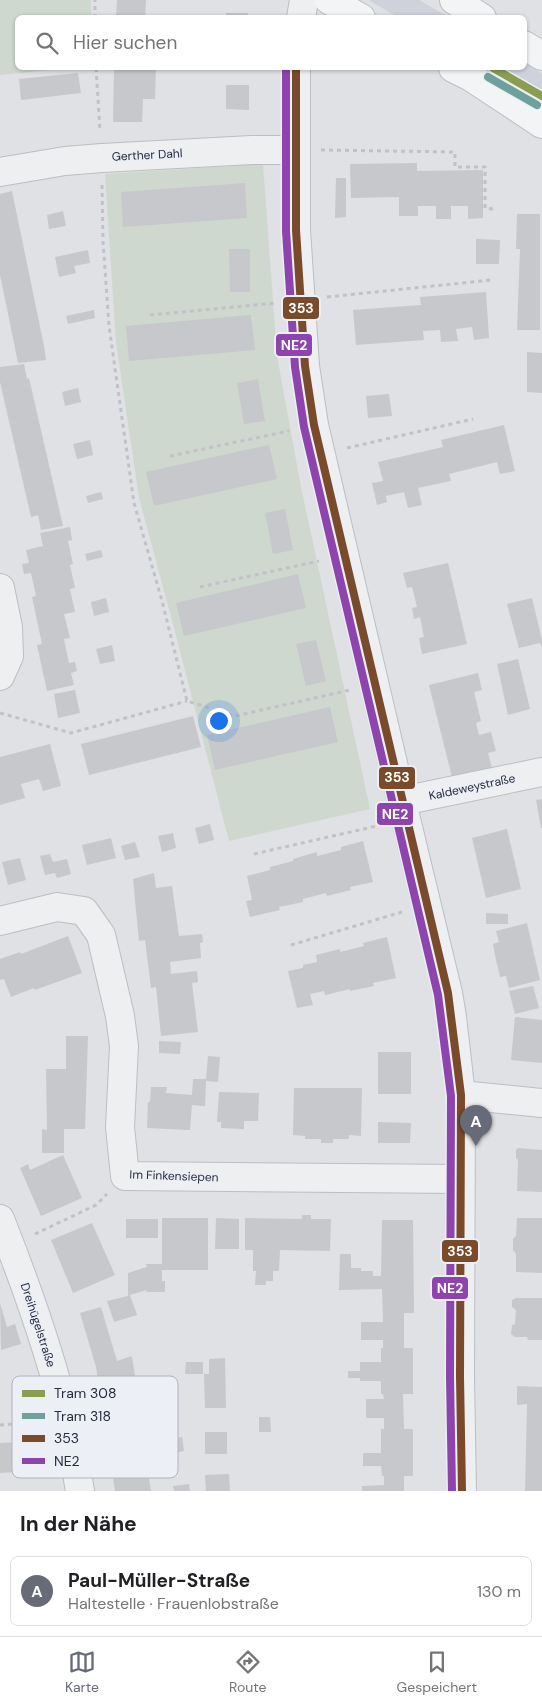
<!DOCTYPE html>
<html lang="de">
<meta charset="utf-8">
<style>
body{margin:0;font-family:"DM Sans",sans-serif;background:#f6f6f6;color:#202124}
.you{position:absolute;left:218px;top:720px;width:18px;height:18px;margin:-12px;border:4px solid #fff;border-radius:50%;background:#1a73e8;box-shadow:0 0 0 8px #1a73e833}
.badge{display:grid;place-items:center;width:32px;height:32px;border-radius:50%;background:#676b78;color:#fff;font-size:16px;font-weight:700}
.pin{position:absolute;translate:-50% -41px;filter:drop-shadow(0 1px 2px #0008)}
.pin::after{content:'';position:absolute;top:26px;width:18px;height:15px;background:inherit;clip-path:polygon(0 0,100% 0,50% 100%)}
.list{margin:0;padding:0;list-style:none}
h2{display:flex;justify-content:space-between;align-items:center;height:65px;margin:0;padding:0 20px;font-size:21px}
h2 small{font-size:16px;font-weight:400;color:#757577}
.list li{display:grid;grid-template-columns:32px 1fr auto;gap:15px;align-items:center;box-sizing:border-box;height:70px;margin:0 10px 10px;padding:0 10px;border:1px solid #e0e0e0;border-radius:8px}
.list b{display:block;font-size:19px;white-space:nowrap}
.list p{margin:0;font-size:16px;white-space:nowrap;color:#757577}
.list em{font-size:16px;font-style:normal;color:#757577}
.icon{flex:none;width:28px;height:28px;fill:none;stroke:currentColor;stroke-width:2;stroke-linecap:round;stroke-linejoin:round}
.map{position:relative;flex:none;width:542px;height:1491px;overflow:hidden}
.search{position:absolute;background:#fff;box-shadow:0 1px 4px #0004;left:15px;right:15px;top:15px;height:55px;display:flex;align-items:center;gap:12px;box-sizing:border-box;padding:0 18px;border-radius:8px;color:#757577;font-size:19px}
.sheet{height:145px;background:#fff}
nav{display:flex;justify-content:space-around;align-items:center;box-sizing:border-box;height:70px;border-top:1px solid #e0e0e0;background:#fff;font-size:14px;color:#757577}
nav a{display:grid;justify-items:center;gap:2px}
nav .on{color:#676b78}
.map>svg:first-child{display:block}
.built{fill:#cfd2da}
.green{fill:#ced8cf}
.building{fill:#c6c8cc}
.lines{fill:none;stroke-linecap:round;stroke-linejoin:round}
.minor-casing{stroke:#bcbec2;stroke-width:30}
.major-casing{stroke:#bbbec2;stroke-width:30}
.path{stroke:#c1c2c7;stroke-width:3;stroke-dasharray:4 4;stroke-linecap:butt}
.minor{stroke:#eeeff1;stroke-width:28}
.major{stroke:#f3f4f5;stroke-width:28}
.bus-1-casing{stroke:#eceff5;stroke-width:11}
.bus-2-casing{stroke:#eceff5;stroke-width:11}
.bus-1{stroke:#7a4b2a;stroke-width:8}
.bus-2{stroke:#8e44ad;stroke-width:8}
.tram-1-casing{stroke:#eceff5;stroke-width:11}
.tram-2-casing{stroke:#eceff5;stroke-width:11}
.tram-1{stroke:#8a9d51;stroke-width:8}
.tram-2{stroke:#6ea19b;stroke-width:8}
.labels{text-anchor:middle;stroke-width:5;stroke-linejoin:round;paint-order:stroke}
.street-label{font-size:12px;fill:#262c3e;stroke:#eceff5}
.key{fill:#eceff5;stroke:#b1b4be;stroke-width:1}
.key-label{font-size:14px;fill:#262c3e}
.line-badge{stroke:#eceff5;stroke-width:2}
.badge-label{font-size:14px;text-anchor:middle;font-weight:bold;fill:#fff}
</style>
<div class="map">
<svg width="542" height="1491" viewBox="0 0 542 1491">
<rect width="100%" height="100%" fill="#dfe1e4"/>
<path class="built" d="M370,0H419L449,17H398L370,1Z
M525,63L542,74V102L485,68H524Z"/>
<path class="green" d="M0,0H91V17L18,18V68H72L0,75Z
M263,164L277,356L301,487L370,809L229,841L173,624L139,498L116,342L105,174Z"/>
<path class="building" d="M117,0H146L145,18H116Z
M226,13H248V18H226Z
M114,68H156L155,99H143L142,122H113Z
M78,73L81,93L21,100L19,79Z
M226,85H249V110L226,109Z
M417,163V171L483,170V218L468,219V206H451V219H436V206H418V216H399V197L351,198L350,164Z
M336,178H346V217L335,218Z
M245,183L247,218L123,227L121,192Z
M12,191L44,346L46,360L18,363L6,304L0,275V194Z
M63,211L66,226L49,229L47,215Z
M517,214H540V330H517L520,249H516Z
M476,239L500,240L499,264H476Z
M229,249H250V292H230Z
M88,250L90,263L74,266L76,273L59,277L55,257Z
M486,292L489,338L474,340L472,327L456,329L458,341L441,342L440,330L423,331L424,340L356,345L353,310L421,305L420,297Z
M94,310L95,318L68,324L66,316Z
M251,315L255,350L129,361L126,326Z
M527,352L542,353V393L527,392Z
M24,364L27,379L29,378L63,526L41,530L38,515L31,517L0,382V367Z
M258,379L265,421L244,424L237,383Z
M78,388L81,402L65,406L62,392Z
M389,394L392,416L368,418L366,396Z
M504,425L515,471L500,474L497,462L449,474L451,481L418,488L422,505L408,508L404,492L386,496L387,502L377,505L372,483L383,481L378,462L443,447L441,440Z
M90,440L93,455L77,459L73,444Z
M269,445L277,479L154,506L146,472Z
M101,492L103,499L88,503L86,496Z
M285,509L293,550L273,554L265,513Z
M70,527L72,540L68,541L73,564L70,565L75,588L70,589L75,612L64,614L70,638L64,639L69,663L75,662L77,671L71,673L74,685L47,691L37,645L42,644L32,597L36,596L31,573L24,574L22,564L29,563L26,550L43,546L40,533Z
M101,550L103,557L87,561L85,554Z
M448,563L467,644L422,654L419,638L424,637L420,617L414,619L412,608L417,607L412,587L407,588L403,573Z
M298,574L306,608L184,636L176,603Z
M106,598L109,612L94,616L91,602Z
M532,598L542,640V648L540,643L519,648L507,604Z
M316,640L326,681L306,686L296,644Z
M112,645L115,661L100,664L96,649Z
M518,659L530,709L508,715L497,664Z
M478,673L482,690L474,692L481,721L476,723L479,735L491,732L496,751L488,753L493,772L453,781L429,685Z
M75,690L80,713L58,718L54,694Z
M330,707L338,742L215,770L207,735Z
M193,716L201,747L89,775L81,744Z
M50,744L61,786L43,791L39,779L21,784L25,798L0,805V757Z
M542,799V828H541L536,800Z
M210,824L214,840L199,844L195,828Z
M507,829L521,889L486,898L472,838Z
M173,833L176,848L162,852L158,836Z
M111,838L116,858L87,865L82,845Z
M363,841L373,882L350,887L351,890L327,896L326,893L303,899V902L279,907L280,910L250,917L246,901L252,900L247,876L270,870V867L293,861V859L317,852V856L341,850V847Z
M135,842L140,857L125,860L121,846Z
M50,854L53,862L67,859L71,874L57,878L55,873L45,875L40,856Z
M20,858L26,880L8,885L2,862Z
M154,873L156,888L172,886L179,936L202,934L203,942L200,943L201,958L170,962L171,974L197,971L198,982L192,983L198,1032L161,1036L156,987L151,988L145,940L139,941L133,879Z
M486,913L508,914V924H486Z
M527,923L540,980L509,988L506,976L500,977L496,960L493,944L499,942L496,931Z
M68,936L82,973L35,990L34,988L11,997L4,979L0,980V959L20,952L21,954Z
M387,937L396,978L373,983L374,986L350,991V989L325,995L324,991L310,994L313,1005L297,1008L288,971L303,968V965L317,962L316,955L340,949V952L364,946L363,943Z
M533,986L539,1008L515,1014L509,991Z
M515,1017L542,1020V1063L511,1060Z
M66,1036H88L85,1129H64V1153H42V1129L47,1130L46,1069H66Z
M159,1041L181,1042L180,1054L159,1053Z
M378,1052H411V1094H378Z
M208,1056L220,1057L218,1082L206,1081L205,1106L192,1105L190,1130L147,1128L148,1102H150L151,1087H167L166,1093L192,1095L193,1079H206Z
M294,1088H362L361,1136L349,1135V1139H333V1143H321V1139H305V1136L293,1135Z
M219,1092L259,1093L258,1121H244V1129L221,1128V1122H217Z
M378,1122L411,1123L410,1143H378Z
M518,1148L542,1150V1192L517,1191L518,1160L516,1158V1150Z
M63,1155L82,1198L41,1216L20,1168L28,1164L30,1170Z
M302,1215H311V1219H331L330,1251L280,1250L279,1271H273V1281H266V1285H255L256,1271H253V1250H245V1218L302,1219Z
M162,1218H208V1270H162V1281H165V1292H146L147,1290L130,1295L137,1315L114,1322L107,1301L128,1296V1273L147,1267L146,1264H162Z
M216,1218L239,1219V1249H215Z
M517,1218H542V1273L516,1272V1254L513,1250V1239L516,1236Z
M126,1219H158V1238H126Z
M382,1220H413L414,1313H404V1348H413V1394H403L404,1429H413V1476H404V1491H362V1486L384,1485V1476H382L381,1466H363V1453H381V1429H384V1418H366V1399H384L383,1394H381V1381H360V1378H348V1371H360V1362H381V1348H383V1340H361V1322H383L382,1289L339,1290L340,1254H351V1268H361V1271H373V1276H381Z
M92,1223L115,1275L73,1293L51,1240Z
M516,1298H542V1340H528L527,1337H515L511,1334L512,1325L515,1324L516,1310L512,1307V1300Z
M0,1303L7,1327L15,1324L21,1344L1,1350Z
M101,1307L117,1361L132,1356L135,1376L132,1377L151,1491H115L96,1367L80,1313Z
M225,1358L226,1408H205L204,1374H209V1359Z
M186,1362H203V1374H185Z
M517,1386L542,1387V1491H525L527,1404L517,1405Z
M259,1417H270L271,1432H259Z
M205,1432H227V1454H205Z
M182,1437L184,1451L168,1454L166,1439Z
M39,1441L40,1447L54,1446L56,1469L0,1473V1443Z
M229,1474L230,1491H206L205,1475Z
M189,1484L190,1491H174L173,1486Z"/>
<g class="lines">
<defs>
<path id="minor" d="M301,18L304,0
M296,68V230L305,366L314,425L406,819L448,993L452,1017L461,1095L460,1377L462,1491
M0,172L65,161L102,158L252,150H296
M0,588L8,627L9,656L0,676
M402,801L542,772
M0,921L57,907L84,911L101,935L120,1016L124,1046L120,1127L125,1176L461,1179
M461,1095L542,1103
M0,1219C26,1285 50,1351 66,1419C72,1443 76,1467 80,1491"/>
<path id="major" d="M329,0L361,18
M454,0L482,18
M524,45L542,56
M453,68L471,77L542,124"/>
</defs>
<use href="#minor" class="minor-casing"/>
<use href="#major" class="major-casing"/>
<path class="path" d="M95,18V0
M96,68L100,131
M321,150L455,152V167H485V208L493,209
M102,185L103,241L109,326L134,503L162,601L187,701L235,716L350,690
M327,297L491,280
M150,315L276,303
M347,448L473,419
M170,456L289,431
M200,587L319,561
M0,713L71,733L187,701
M254,854L381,825
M291,945L402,912
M35,1234L96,1205L107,1194
M0,1425L39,1422"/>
<use href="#minor" class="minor"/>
<use href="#major" class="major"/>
<defs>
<path id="bus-1" d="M296,68V230L305,366L314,425L448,993L461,1095L460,1377L462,1491"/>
<path id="bus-2" d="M286,68V231L295,367L304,427L438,995L451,1096L450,1377L452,1491"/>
</defs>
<use href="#bus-1" class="bus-1-casing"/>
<use href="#bus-2" class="bus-2-casing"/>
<use href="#bus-1" class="bus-1"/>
<use href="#bus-2" class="bus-2"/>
<defs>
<path id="tram-1" d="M493,68L542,96"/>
<path id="tram-2" d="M488,77L537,105"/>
</defs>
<use href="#tram-1" class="tram-1-casing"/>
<use href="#tram-2" class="tram-2-casing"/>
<use href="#tram-1" class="tram-1"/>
<use href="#tram-2" class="tram-2"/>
</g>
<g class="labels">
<g class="street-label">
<text transform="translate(147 155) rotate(-3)" y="4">Gerther Dahl</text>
<text transform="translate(472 787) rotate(-12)" y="4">Kaldeweystraße</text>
<text transform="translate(174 1176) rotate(2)" y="4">Im Finkensiepen</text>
<text transform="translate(38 1325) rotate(72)" y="4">Dreihügelstraße</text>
</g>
</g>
<rect x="12" y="1376" width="166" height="102" rx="8" class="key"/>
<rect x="22" y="1390" width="23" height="7" fill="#8a9d51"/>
<rect x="22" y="1413" width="23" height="6" fill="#6ea19b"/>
<rect x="22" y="1435" width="23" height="7" fill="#7a4b2a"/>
<rect x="22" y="1458" width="23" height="6" fill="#8e44ad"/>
<g class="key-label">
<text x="54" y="1398">Tram 308</text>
<text x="54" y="1421">Tram 318</text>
<text x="54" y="1443">353</text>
<text x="54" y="1466">NE2</text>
</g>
<g class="line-badge">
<rect x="282" y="296" width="38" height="24" rx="5" fill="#7a4b2a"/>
<rect x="275" y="333" width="38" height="24" rx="5" fill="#8e44ad"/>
<rect x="378" y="766" width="38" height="24" rx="5" fill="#7a4b2a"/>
<rect x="376" y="802" width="38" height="24" rx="5" fill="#8e44ad"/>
<rect x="441" y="1239" width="38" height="24" rx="5" fill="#7a4b2a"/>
<rect x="431" y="1276" width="38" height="24" rx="5" fill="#8e44ad"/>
</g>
<g class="badge-label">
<text x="301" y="313">353</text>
<text x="294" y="350">NE2</text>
<text x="397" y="782">353</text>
<text x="395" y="819">NE2</text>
<text x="460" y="1256">353</text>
<text x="450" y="1293">NE2</text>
</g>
</svg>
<div class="you"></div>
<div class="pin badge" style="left:476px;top:1146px">A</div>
<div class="search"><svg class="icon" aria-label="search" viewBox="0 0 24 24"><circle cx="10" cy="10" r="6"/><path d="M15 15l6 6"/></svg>Hier suchen</div>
</div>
<section class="sheet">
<h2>In der Nähe<small></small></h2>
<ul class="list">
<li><span class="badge">A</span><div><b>Paul-Müller-Straße</b><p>Haltestelle · Frauenlobstraße</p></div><em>130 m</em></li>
</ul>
</section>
<nav>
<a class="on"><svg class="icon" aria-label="map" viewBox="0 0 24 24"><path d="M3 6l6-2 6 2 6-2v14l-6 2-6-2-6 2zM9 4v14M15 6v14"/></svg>Karte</a>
<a><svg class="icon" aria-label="directions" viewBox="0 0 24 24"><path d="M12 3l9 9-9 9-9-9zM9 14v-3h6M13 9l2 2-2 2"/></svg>Route</a>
<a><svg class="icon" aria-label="saved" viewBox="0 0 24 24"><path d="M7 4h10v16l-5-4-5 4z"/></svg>Gespeichert</a>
</nav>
